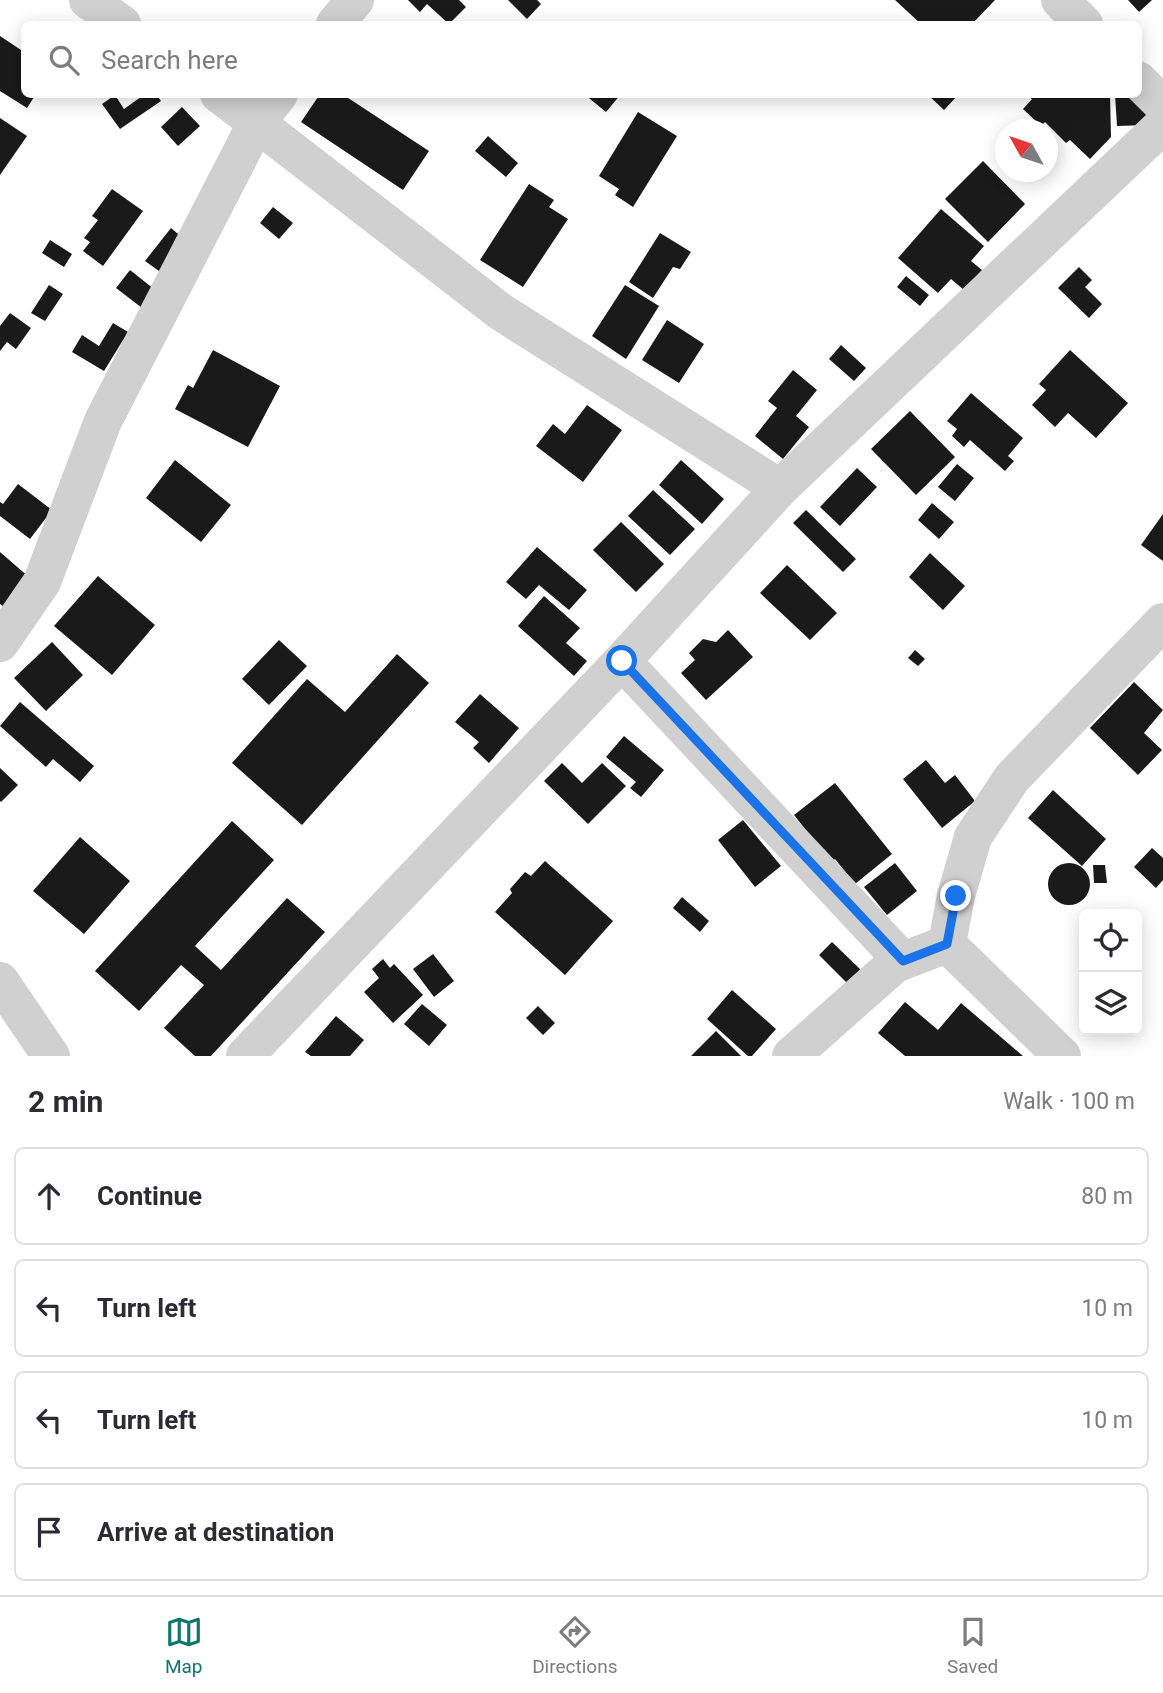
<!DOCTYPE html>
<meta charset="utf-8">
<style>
body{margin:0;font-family:Roboto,sans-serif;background:#f2f2f3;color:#2b2b33}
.controls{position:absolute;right:21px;bottom:21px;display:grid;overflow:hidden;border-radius:10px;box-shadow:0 4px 18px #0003}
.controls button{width:63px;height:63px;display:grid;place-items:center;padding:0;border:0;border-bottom:2px solid #e1e1e2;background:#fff;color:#2b2b33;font:35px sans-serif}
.compass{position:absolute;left:995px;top:119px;width:63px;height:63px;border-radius:50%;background:#fff;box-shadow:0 4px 18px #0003;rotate:310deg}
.stop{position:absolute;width:21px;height:21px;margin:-16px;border:5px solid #1a73e8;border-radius:50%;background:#fff}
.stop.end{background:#1a73e8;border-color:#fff;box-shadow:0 2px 7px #0008}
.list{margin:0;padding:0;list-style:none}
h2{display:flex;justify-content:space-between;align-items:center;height:91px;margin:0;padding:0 28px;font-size:30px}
h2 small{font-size:23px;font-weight:400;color:#7c7c81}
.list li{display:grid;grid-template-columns:46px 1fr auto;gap:21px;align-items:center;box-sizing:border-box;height:98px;margin:0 14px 14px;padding:0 14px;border:2px solid #e1e1e2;border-radius:10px}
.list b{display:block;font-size:26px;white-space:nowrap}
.list em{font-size:23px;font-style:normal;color:#7c7c81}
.icon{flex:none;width:38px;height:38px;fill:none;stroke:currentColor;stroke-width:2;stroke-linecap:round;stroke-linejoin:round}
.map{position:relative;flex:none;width:1163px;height:1056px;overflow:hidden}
.search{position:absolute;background:#fff;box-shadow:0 4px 18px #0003;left:21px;right:21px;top:21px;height:77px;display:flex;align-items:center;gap:18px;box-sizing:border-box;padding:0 24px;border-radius:10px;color:#7c7c81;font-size:26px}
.sheet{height:539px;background:#fff}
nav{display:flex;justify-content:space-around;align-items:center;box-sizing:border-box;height:98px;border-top:2px solid #e1e1e2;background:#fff;font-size:19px;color:#7c7c81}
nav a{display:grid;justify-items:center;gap:4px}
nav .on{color:#0f766e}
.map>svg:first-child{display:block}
.building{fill:#1a1a1a}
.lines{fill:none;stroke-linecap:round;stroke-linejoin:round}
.minor{stroke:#d0d0d0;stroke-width:38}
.route{stroke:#1a73e8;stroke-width:9}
</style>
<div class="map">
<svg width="1163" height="1056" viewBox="0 0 1163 1056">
<rect width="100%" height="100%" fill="#fff"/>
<path class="building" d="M408,0H459L466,7L449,24L427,4L420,12Z
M508,0H537L541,4L527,19Z
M895,0H995L972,24H921Z
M1128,0H1152L1139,12Z
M0,36L24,52V94H36L27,108L0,91Z
M1146,93L1147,125L1117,126L1115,94Z
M145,94H156L161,101L120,129L102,104L115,95L124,109Z
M320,94H342L429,151L403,190L301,122Z
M584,94H621L606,112Z
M927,94H959L944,110Z
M1026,94H1110L1111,137L1090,159L1070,140L1066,143L1045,122L1041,126L1023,109L1032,99Z
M182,107L200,126L178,146L161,127Z
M638,112L677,136L633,207L615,195L619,189L599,176Z
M0,118L27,136L0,175Z
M488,136L518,163L506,177L475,151Z
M983,161L1025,204L988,242L945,199Z
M529,184L554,200L549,207L568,219L523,287L480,260Z
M112,189L143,211L103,266L83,251L90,242L84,238L98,220L92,216Z
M273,207L293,223L279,239L260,223Z
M941,209L984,246L971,261L982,270L964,290L951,279L938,293L898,258Z
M171,228L184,239L159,271L145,261Z
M660,233L691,252L680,269L673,267L653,298L629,282Z
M50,240L72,254L64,267L42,253Z
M1079,267L1092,280L1085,287L1102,304L1089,318L1058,288Z
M130,270L159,293L146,311L116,288Z
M906,276L929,295L920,306L897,287Z
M49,285L63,294L45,321L31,313Z
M625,285L659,306L626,359L592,336Z
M10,313L31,328L16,349L7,342L0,351V326Z
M667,320L704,344L679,383L642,360Z
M113,323L128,332L104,371L72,352L82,335L99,346Z
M841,345L866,368L854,381L829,359Z
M213,350L280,386L248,447L175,409L188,385L193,388Z
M1070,350L1128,403L1096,438L1068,413L1055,427L1032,405L1046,390L1039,384Z
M793,370L817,390L796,416L809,427L783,459L755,436L777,408L768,401Z
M971,393L1023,438L1008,456L1014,461L1005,471L970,440L964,447L952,436L957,429L947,421Z
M587,405L622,430L583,482L536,446L553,424L565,434Z
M910,411L955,457L916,495L871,449Z
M175,460L231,505L201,542L146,498Z
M681,460L724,499L702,524L659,485Z
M957,464L974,478L955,501L938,487Z
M857,468L877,487L840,526L820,507Z
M18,484L52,510L30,539L0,516V502L3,504Z
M653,490L695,529L670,555L628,516Z
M932,503L954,522L939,539L918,520Z
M806,510L856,559L843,572L793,523Z
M1163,514V561L1141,545Z
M621,522L664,564L636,592L593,550Z
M537,547L587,590L569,610L539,585L526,599L506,582Z
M0,552L30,578L5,608L0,604Z
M930,553L965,586L943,610L909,577Z
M787,565L837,613L810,640L760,593Z
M98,576L155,625L112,675L54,626Z
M544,596L580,628L566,643L587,661L574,676L518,626Z
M728,630L753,657L706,700L681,673L695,660L689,653L703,639L716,642Z
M279,640L307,666L269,705L242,679Z
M52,642L83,675L46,711L14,678Z
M915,650L925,659L918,666L908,658Z
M397,654L429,683L302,825L232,763L307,679L345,712Z
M1134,682L1163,710L1144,733L1162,750L1138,775L1090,728Z
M480,694L519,728L489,763L473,748L479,742L455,722Z
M20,702L94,766L80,782L53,759L46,767L0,726Z
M624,736L664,770L641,797L630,788L636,782L606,757Z
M926,760L945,783L955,775L975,801L942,828L903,779Z
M562,763L582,783L602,763L626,786L588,824L544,781Z
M0,768L18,785L1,802L0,801Z
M835,783L892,854L855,884L835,859L831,862L794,815Z
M1053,790L1106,839L1082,866L1028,818Z
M743,820L781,866L755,887L718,840Z
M232,821L274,860L195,946L221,970L287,898L325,932L211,1056H195L164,1028L204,985L181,965L139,1011L95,971Z
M80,837L130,881L84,934L33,891Z
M1152,848L1163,858V880L1156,888L1134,867Z
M545,861L613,921L565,975L495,912L512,893L510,889L525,872L531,876Z
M895,863L917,891L887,915L864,887Z
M1048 884a21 21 0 1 1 42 0a21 21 0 1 1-42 0Z
M1093,865H1105L1107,883H1094Z
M682,897L709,921L700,932L673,908Z
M832,942L861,970L848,984L819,955Z
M433,954L454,981L434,997L413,969Z
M383,959L390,968L394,964L423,995L393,1023L364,992L379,978L372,969Z
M732,990L776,1029L752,1056H748L707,1019Z
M905,1002L938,1030L961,1003L1023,1056H905L878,1033Z
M422,1004L447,1025L429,1046L404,1024Z
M538,1006L555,1023L543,1035L526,1018Z
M336,1016L364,1040L350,1056H311L305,1052Z
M716,1031L741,1056H691Z"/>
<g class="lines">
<path class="minor" d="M88,0L122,24
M1060,0L1084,24
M335,24L355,0
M1138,80L1163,105
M219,94L501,312L780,488L1163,125
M0,643L42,582L103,421L257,122L279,94
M622,661L903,961
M947,944L956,896L973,837L1012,778L1163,622
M0,981L51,1056
M245,1056L622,661L780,488
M791,1056L895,964L947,944L1062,1056"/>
</g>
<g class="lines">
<path class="route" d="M622,661L903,961L947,944L956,896"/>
</g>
</svg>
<div class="controls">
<button><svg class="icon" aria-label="locate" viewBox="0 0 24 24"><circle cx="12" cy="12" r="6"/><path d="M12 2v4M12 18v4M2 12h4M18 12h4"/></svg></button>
<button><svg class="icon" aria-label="layers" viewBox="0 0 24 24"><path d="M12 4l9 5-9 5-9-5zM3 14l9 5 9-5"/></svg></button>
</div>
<svg class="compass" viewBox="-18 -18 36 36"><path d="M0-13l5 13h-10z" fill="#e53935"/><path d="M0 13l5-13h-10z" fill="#7c7c81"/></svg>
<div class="stop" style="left:622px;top:661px"></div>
<div class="stop end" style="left:956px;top:896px"></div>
<div class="search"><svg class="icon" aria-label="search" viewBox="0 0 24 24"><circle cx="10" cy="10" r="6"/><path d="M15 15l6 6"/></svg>Search here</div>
</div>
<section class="sheet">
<h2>2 min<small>Walk · 100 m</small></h2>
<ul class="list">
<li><svg class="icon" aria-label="ahead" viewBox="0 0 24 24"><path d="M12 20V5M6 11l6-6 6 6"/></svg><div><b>Continue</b></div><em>80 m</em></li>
<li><svg class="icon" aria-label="left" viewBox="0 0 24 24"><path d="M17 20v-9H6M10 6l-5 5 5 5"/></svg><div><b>Turn left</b></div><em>10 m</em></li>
<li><svg class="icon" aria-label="left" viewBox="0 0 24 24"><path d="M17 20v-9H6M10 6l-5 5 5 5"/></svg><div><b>Turn left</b></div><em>10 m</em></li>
<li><svg class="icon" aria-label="arrive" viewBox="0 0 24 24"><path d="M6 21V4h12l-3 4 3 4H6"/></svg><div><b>Arrive at destination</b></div></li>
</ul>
</section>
<nav>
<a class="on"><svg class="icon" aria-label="map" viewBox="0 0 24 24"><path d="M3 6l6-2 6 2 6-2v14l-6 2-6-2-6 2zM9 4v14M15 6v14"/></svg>Map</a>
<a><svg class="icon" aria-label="directions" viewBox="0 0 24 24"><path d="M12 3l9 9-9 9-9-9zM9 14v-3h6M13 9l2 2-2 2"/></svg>Directions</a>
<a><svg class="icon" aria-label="saved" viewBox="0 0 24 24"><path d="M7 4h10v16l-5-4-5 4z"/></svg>Saved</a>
</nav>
